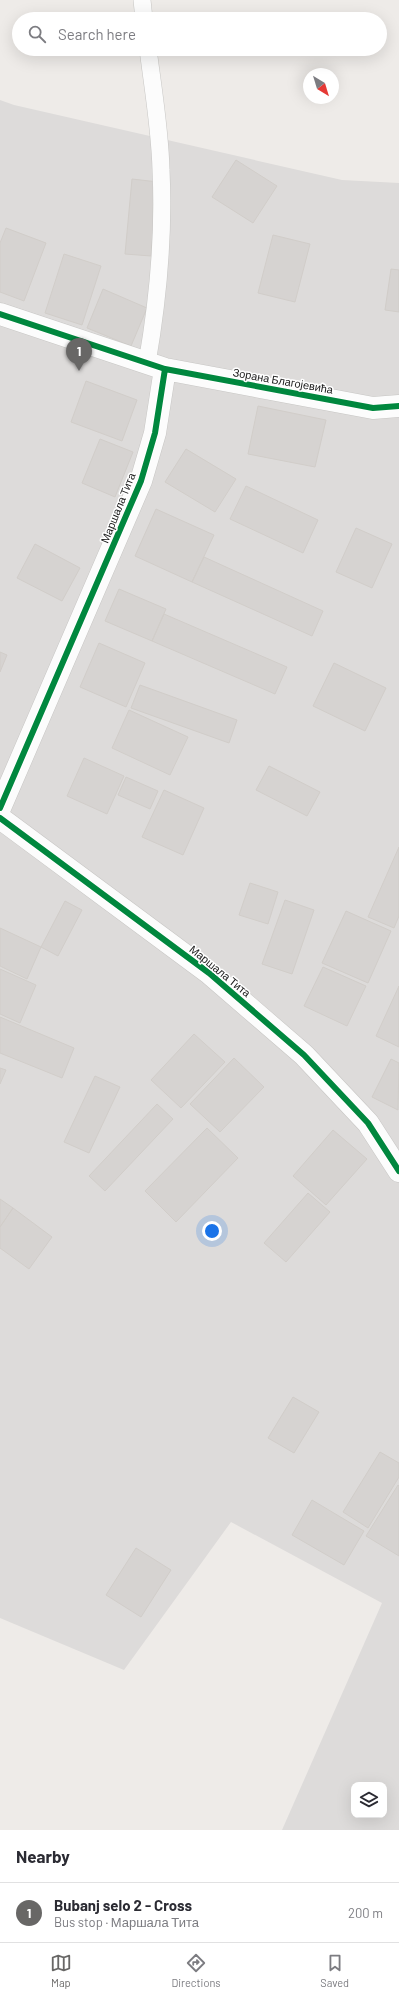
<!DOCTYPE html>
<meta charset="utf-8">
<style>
body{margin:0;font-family:Barlow,sans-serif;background:#f2f2f3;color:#2b2b33}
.controls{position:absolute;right:12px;bottom:12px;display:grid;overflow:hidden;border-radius:8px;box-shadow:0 4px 16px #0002}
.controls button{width:36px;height:36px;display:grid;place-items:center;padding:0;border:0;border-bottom:1px solid #e1e1e2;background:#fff;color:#2b2b33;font:20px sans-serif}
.compass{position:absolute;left:303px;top:68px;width:36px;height:36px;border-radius:50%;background:#fff;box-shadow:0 4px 16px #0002;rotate:142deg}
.you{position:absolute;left:212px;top:1231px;width:14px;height:14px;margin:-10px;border:3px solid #fff;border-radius:50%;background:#1a73e8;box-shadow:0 0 0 6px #1a73e833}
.badge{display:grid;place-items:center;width:26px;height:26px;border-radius:50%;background:#686766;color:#fff;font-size:13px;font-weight:700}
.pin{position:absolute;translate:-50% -33px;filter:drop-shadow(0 1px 2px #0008)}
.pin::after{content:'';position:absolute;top:21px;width:14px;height:12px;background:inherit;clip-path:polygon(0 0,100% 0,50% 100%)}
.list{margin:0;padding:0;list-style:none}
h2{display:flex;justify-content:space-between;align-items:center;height:52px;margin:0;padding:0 16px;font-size:17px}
h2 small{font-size:13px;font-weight:400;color:#7c7c81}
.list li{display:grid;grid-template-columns:26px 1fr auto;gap:12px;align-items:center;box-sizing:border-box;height:60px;padding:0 16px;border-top:1px solid #e1e1e2}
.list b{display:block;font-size:15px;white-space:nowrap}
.list p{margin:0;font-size:13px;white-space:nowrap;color:#7c7c81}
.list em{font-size:13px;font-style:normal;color:#7c7c81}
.icon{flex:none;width:22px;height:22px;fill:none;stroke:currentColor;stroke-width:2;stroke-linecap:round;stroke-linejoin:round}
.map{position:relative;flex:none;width:399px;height:1830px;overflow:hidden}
.search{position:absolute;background:#fff;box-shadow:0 4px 16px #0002;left:12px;right:12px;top:12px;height:44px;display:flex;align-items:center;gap:10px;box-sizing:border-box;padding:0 14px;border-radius:22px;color:#7c7c81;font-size:15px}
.sheet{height:112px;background:#fff}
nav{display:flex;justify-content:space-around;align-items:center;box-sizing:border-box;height:56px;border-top:1px solid #e1e1e2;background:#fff;font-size:11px;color:#7c7c81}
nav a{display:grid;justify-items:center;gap:2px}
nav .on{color:#686766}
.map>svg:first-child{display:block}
.residential{fill:#dddbda;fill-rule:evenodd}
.building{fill:#d6d3d1;stroke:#d1cdc9}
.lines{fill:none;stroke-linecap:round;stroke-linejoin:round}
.lane-casing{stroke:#c7c6c4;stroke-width:18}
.street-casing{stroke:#c7c6c4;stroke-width:23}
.lane{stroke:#fcfcfc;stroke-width:17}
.street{stroke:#fcfcfc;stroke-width:22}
.cycleway-casing{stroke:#fff;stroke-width:8}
.cycleway{stroke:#00873e;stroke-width:6}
.labels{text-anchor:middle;stroke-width:3;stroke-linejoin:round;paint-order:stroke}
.street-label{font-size:11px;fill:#202020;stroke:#fff}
</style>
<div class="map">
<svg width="399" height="1830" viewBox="0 0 399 1830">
<rect width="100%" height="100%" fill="#eeebe8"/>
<path class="residential" d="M0,100L14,105L342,180L399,183V1830H282L382,1603L231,1522L124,1670L0,1618ZM354,1785H384V1815H354Z"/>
<path class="building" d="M236,160L277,186L253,223L212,197Z
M132,179L158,182L151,256L125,254Z
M6,228L46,243L24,301L0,292V243Z
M273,235L310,244L295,302L258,293Z
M64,254L101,266L82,325L45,313Z
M391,269L399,270V312L385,310Z
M103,289L147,308L131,346L87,328Z
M86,381L137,400L122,441L71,422Z
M258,406L326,420L315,467L248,454Z
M100,439L133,452L115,497L82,483Z
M186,449L236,479L215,512L165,482Z
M246,486L318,520L303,553L230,519Z
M156,509L214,535L192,582L135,556Z
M356,528L392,544L372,588L336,572Z
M35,544L80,568L62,601L17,578Z
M204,557L323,611L312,636L192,582Z
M119,589L166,609L152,641L105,621Z
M164,614L287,667L275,694L152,641Z
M99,643L145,663L126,707L80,687Z
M0,652L7,655L0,672Z
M334,663L386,688L365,731L313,706Z
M140,685L237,720L229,743L131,708Z
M129,710L188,737L170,775L112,748Z
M84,758L124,776L107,814L67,796Z
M269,766L320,792L307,816L256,790Z
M126,777L158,791L150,809L118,795Z
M164,790L204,808L183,855L142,837Z
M399,847V916L394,928L368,917Z
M250,883L278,892L268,924L239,915Z
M285,900L314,910L292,974L262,964Z
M65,901L82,910L58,956L41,947Z
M346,911L391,931L368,983L322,963Z
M0,928L41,947L27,979L0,966Z
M323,967L366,986L347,1026L304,1006Z
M0,969L36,985L20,1023L0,1014Z
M399,986V1047L376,1036Z
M0,1017L74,1048L62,1078L0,1053Z
M194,1034L225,1062L181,1108L151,1080Z
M234,1058L264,1087L220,1132L190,1104Z
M391,1059L399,1063L398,1110L372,1097Z
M0,1068L6,1070L0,1084Z
M95,1076L120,1087L89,1153L64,1142Z
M157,1104L173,1119L105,1191L89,1176Z
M207,1128L238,1158L176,1222L145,1191Z
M333,1130L367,1159L326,1205L293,1176Z
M308,1193L330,1212L286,1262L264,1243Z
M0,1199L13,1208L0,1227Z
M13,1208L52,1237L29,1269L0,1248V1227Z
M293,1397L319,1412L294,1453L268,1438Z
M380,1452L399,1463V1477L368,1528L343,1512Z
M398,1485L399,1486V1556L366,1536Z
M312,1500L364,1531L344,1565L292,1535Z
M136,1548L171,1570L141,1617L106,1595Z"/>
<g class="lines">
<defs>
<path id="lane" d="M142,0L144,19
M147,363C158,300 164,233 161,170C160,129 153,89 148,49"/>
<path id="street" d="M0,314L165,369L373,408L399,406
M0,808L141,481L155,433L165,369
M0,818L209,973L304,1055L368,1123L399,1171"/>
</defs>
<use href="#lane" class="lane-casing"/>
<use href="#street" class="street-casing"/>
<use href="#lane" class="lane"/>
<use href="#street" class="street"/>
<defs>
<path id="cycleway" d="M0,314L165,369L373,408L399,406
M0,808L141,481L155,433L165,369
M0,818L209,973L304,1055L368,1123L399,1171"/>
</defs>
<use href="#cycleway" class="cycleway-casing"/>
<use href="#cycleway" class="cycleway"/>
</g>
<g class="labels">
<g class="street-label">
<text transform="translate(283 381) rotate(10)" y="4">Зорана Благојевића</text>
<text transform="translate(118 508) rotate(-68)" y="4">Маршала Тита</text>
<text transform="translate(220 971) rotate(39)" y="4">Маршала Тита</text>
</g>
</g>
</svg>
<div class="controls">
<button><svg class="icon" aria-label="layers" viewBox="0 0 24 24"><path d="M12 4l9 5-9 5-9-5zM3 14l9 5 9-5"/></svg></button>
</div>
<svg class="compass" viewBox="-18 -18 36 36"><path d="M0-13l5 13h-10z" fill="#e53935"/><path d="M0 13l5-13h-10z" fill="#7c7c81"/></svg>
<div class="you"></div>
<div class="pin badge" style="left:79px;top:371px">1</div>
<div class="search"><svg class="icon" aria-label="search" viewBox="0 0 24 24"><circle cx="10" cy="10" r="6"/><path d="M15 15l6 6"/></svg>Search here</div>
</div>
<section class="sheet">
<h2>Nearby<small></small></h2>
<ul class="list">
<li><span class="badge">1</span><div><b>Bubanj selo 2 - Cross</b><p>Bus stop · Маршала Тита</p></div><em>200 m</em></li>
</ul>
</section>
<nav>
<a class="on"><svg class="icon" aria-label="map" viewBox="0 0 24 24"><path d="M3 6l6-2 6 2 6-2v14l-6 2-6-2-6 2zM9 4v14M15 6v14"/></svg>Map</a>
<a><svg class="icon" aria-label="directions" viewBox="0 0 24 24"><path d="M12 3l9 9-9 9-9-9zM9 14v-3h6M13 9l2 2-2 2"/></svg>Directions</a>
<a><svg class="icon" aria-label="saved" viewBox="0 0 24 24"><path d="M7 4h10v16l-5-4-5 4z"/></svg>Saved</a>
</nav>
